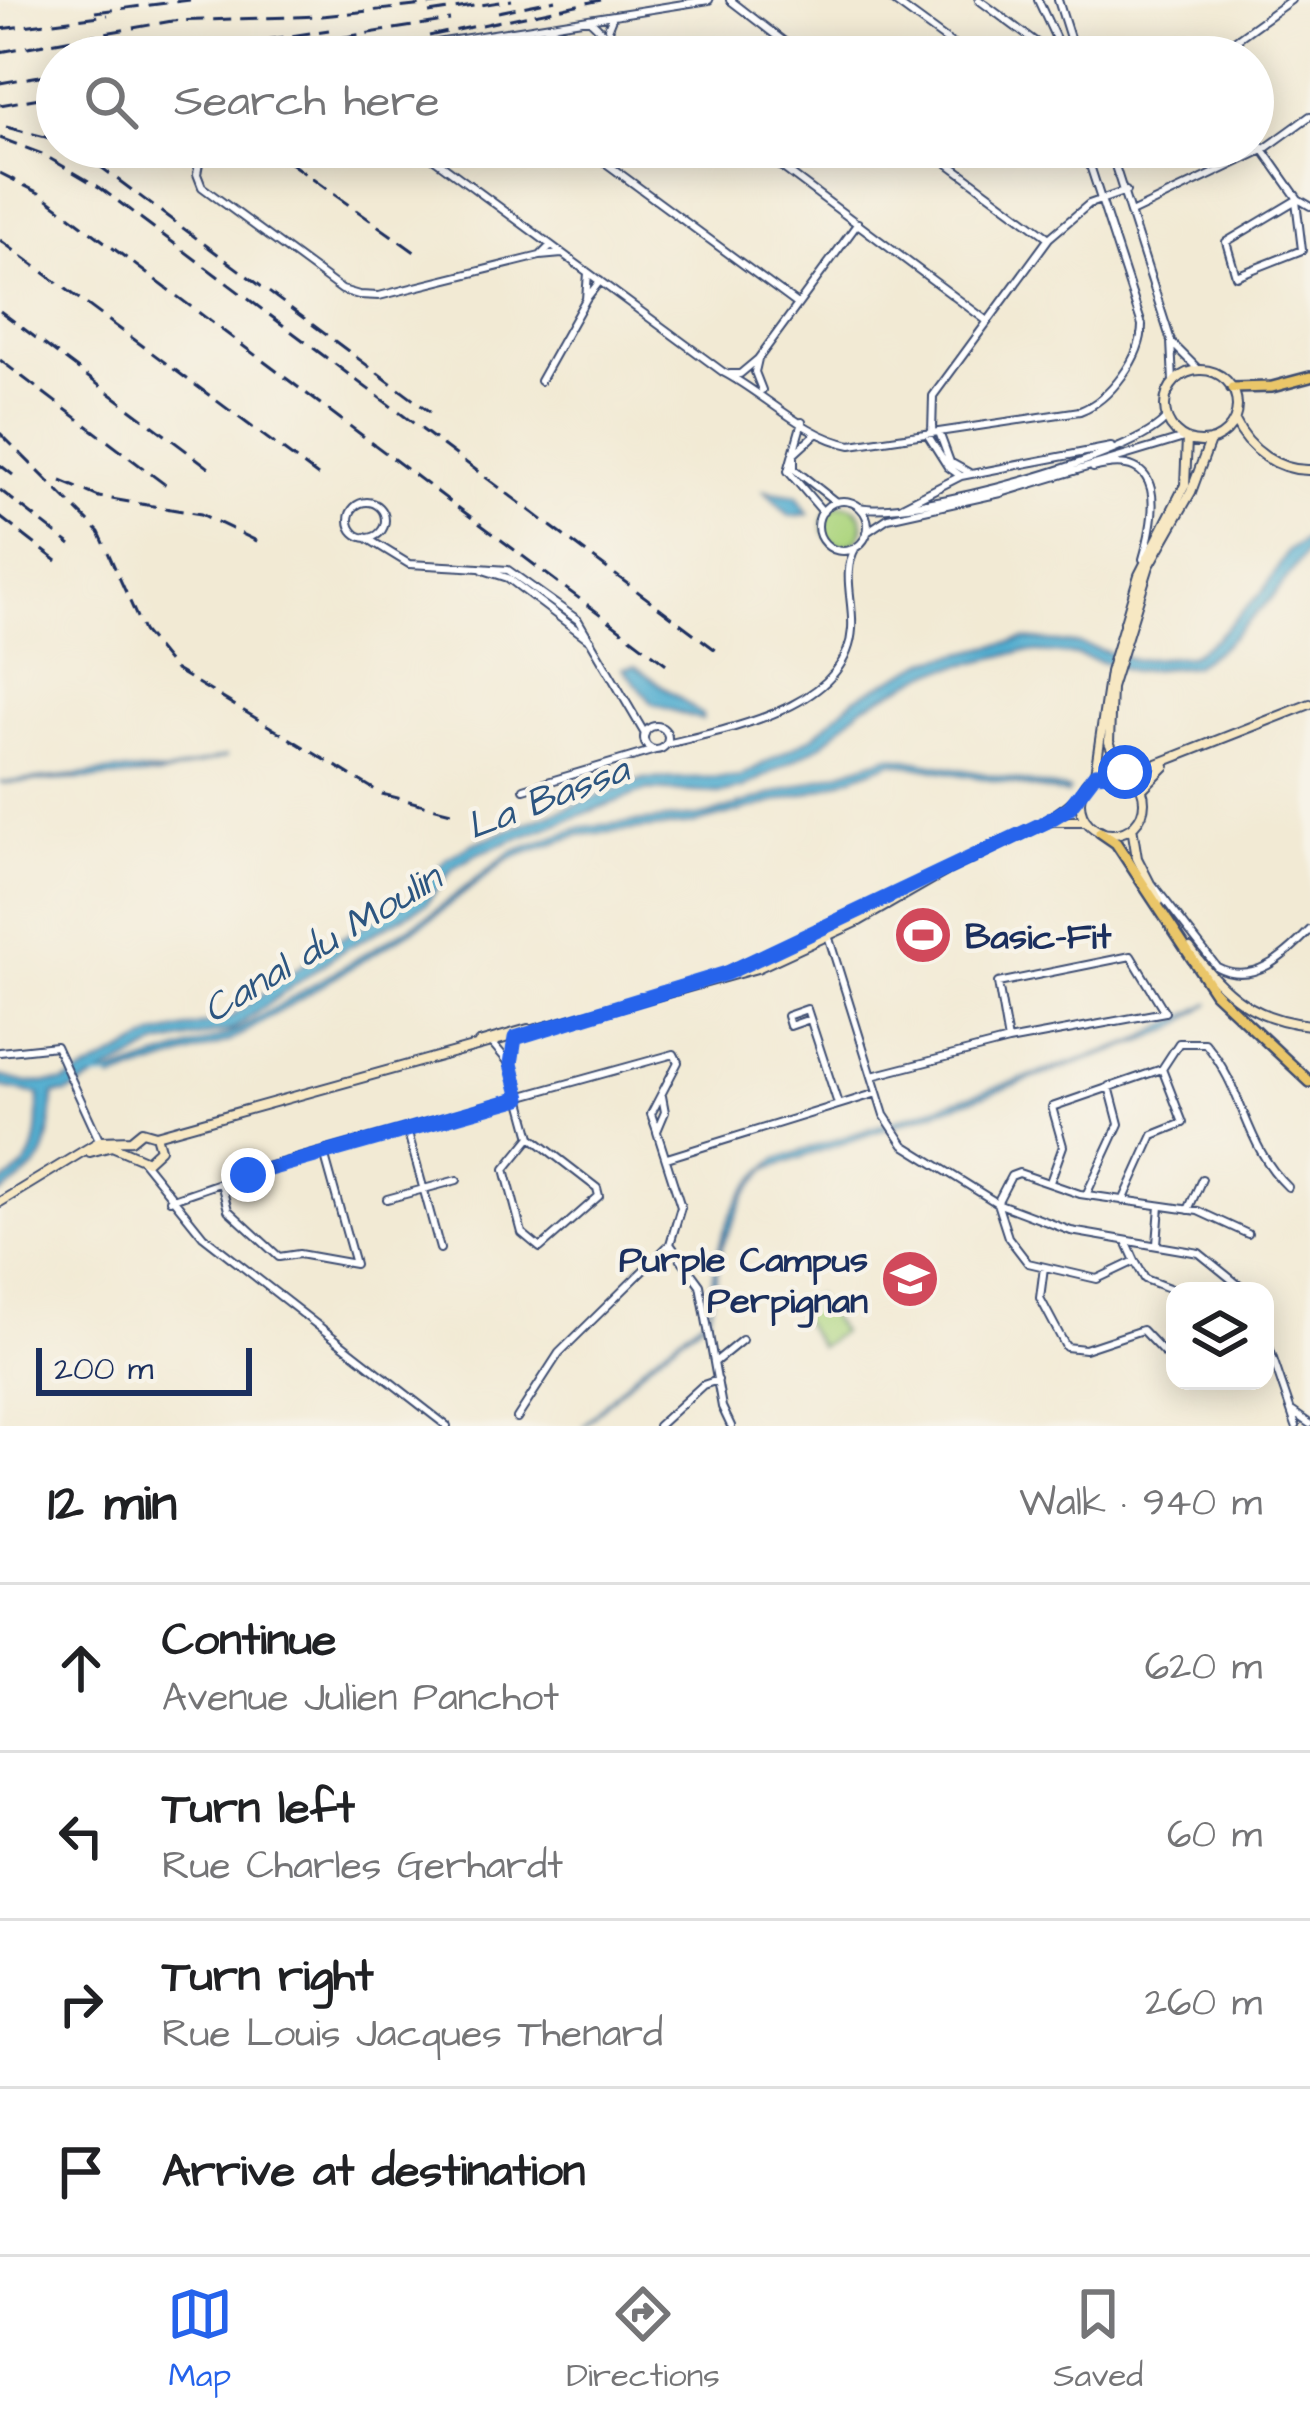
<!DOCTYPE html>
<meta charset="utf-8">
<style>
body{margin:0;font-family:"Architects Daughter",sans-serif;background:#f2f2f2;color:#202124}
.controls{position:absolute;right:36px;bottom:36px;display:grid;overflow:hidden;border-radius:24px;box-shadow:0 6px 30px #0003}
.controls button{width:108px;height:108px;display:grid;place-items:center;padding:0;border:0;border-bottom:3px solid #e0e0e0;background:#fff;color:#202124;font:60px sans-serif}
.scale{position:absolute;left:36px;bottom:30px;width:216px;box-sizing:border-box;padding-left:12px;border:6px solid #1b2f5e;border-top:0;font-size:33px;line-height:42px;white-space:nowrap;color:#1b2f5e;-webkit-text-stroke:9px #f7f3e8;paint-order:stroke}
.stop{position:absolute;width:36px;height:36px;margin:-27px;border:9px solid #2563eb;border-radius:50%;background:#fff}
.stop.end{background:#2563eb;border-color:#fff;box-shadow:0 3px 12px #0008}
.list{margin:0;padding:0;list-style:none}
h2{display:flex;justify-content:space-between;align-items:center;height:156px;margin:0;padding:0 48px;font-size:51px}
h2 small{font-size:39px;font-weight:400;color:#757577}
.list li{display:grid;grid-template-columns:78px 1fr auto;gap:36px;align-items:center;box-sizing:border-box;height:168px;padding:0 48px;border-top:3px solid #e0e0e0}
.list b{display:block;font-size:45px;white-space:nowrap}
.list p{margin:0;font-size:39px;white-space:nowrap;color:#757577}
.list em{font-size:39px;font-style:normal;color:#757577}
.icon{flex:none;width:66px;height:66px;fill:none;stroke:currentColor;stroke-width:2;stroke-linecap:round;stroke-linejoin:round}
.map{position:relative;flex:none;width:1310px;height:1426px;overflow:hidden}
.search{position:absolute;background:#fff;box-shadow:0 6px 30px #0003;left:36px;right:36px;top:36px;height:132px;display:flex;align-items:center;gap:30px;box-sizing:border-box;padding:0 42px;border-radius:66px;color:#757577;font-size:45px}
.sheet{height:828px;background:#fff}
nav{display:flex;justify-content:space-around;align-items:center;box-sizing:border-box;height:168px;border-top:3px solid #e0e0e0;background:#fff;font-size:33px;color:#757577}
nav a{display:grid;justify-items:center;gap:6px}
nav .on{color:#2563eb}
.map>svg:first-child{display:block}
.green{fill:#aed680;stroke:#64826f;stroke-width:3}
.water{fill:#52aed0;stroke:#366e97;stroke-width:3}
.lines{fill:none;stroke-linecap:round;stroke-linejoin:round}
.stream{stroke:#52aed0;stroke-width:3}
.street-casing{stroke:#3b4b70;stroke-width:10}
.secondary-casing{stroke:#3b4b70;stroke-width:12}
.primary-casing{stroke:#3b4b70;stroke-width:14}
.street{stroke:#fff;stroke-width:6}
.secondary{stroke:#f7e8c3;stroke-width:8}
.primary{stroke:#eac669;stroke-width:9}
.rail{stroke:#1b2f5e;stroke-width:3;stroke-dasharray:18 9;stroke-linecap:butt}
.route{stroke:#2563eb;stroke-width:15}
.labels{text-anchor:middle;stroke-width:9;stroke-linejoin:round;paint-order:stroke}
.poi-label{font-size:36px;font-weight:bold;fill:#1b2f5e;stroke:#f7f3e8;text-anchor:start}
.water-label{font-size:39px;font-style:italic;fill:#2c5580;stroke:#f7f3e8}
</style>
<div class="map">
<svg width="1310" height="1426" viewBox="0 0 1310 1426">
<rect width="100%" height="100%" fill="#f7f3e8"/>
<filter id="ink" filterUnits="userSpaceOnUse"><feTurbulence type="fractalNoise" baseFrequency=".00833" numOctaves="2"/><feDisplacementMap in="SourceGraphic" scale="24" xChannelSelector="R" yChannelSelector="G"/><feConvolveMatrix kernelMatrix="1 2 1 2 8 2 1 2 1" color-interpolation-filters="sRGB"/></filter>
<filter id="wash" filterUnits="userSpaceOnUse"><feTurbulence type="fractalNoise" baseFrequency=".004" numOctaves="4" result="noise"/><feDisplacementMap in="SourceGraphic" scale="48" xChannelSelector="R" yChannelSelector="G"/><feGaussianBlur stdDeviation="2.7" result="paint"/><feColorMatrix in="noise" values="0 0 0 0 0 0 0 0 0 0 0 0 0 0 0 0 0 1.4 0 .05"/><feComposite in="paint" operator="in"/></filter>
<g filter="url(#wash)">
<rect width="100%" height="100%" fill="#f2ead4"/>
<path class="green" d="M823 525a20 20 0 1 1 40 0a20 20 0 1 1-40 0Z
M815,1295L841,1332L820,1347L794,1308Z"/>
<path class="water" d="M765,491L797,496L808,514L790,516Z
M1310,536V547L1274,596L1222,647L1193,666L1133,671L1077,655L1024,651L931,672L862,707L821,745L743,788L721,793L647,790L479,853L453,868L426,904L340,952L232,1030L159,1045L67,1093L54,1094C46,1152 53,1160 0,1194V1184C41,1163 37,1136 39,1095L0,1087V1076L27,1083L64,1082L156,1035L228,1019L334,942L418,896L446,859L474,843L644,779L739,777L814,736L855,698L927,661L1024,639L1079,644L1135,660L1189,656L1215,639L1265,589L1288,551Z
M635,666L702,715V720L653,704L623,668Z
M227,756L162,775L0,783L118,771L166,773Z
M890,756L1069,790L1067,794L892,762L812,792L693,824L578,835L508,859L432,918L231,1041L112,1080L109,1075L233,1033L431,914L511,852L582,827L708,815Z
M1210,1003L1175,1028L1141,1042L767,1169L746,1194L722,1246L709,1316L650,1362L583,1426L642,1366L709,1313C712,1255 728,1194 777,1159L1134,1042Z"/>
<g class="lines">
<path class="stream" d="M93,1078L113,1076"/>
</g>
</g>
<g filter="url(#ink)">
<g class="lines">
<defs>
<path id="street" d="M730,0L804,57
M892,0L970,57
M979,0L1041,46L1063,54
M1038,0L1064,56
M1058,0L1076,57
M612,18L608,28L616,44
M589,19L628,57
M545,27L621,53
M450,42L463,57
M348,57L709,0
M1212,57L1291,0
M1253,135L1298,199L1310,206
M202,147L197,174L202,187L342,290L359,295L379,296L540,256
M418,147L723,372C764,393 805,437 851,445L1080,411C1110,400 1142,357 1142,325L1084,147
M584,147L797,304
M755,147L987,321
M926,147L1049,238
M1109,147L1171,341L1173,382
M1296,201L1302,250L1236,276L1226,242L1298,199
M1133,212L1263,150L1310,116
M551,245L540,256L562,254
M588,273L586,299L600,281
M1172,343L1199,370
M758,359L858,223
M730,374H740L758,359L755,372L762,390
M540,381L586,299
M802,422L788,471L823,512
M939,432L950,462L968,472
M817,433L794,454V469L836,502
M932,433L933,396L1049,238L1089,204L1126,191
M927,434L948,467L961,476
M1093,468C1168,448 1156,514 1143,559
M818 526a25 25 0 1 1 50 0a25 25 0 1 1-50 0Z
M349 520a18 18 0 1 1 36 0a18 18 0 1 1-36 0Z
M902,506L961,476L1111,447
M860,507C907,519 1141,456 1167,417
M867,532L888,518L1001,493L1184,438
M365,537L409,564L464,567
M464,567L508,570L578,620L645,734
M483,570L508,578L591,641
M644 738a12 12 0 1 1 24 0a12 12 0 1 1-24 0Z
M667,744C726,729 847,709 852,629C854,601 841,572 856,547
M524,789L655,750
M1154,886L1217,967C1253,986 1286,955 1310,930
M827,932L884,1115L904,1145L997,1203L1071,1231L1199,1253L1246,1291
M810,1019L790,1026L787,1016L807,1009L838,1104
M515,1038L511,1064L531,1137L597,1188L599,1196L540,1248L522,1233L505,1169L531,1137
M493,1044L510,1064
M0,1052L56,1046L101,1144
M1162,1069L1179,1043H1205C1245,1090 1244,1145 1288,1187
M872,1076L1008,1041L1165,1012L1131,956L998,983L1008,1041
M407,1129L440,1249
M667,1158L877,1093
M142,1160L203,1236L447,1426
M1050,1182L1063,1146L1052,1107L1162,1069
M221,1183L228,1210L279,1257L299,1254L355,1264L324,1153
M1087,1193L1119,1124L1109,1086
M387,1199L457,1180
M170,1200L263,1168L674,1054L678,1062L651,1114L657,1131L665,1112L662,1096
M1123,1201L1153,1135L1183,1123L1162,1069
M1188,1210L1202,1179
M1126,1241L1135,1261L1097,1279L1028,1263L1008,1237L997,1203L1011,1176L1019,1173L1080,1194L1198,1211L1248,1234
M670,1244L700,1285L722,1407L731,1426
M1157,1244L1160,1206
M1135,1261L1145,1279L1177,1291
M1044,1267L1040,1298L1066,1347L1085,1349L1142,1330L1164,1353L1175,1351
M1265,1335L1296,1426
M715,1362L742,1340
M1293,1412L1310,1424
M517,1418L559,1353L670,1244L681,1207L657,1132
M658,1426L703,1385L718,1380"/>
<path id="secondary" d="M1165 406a36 36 0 1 1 72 0a36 36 0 1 1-72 0Z
M1235,421C1249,450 1278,471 1310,470
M1080 802a32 32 0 1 1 64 0a32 32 0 1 1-64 0Z
M1122,771L1109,742L1111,688L1149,566L1191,492L1210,441
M1095,774L1110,672L1139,575L1185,485L1187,439
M1129,775L1310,704
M1143,788L1165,766
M1051,821H1084
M1132,827L1137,858L1159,901
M945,871L1046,822L1079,797
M1190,948C1222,993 1254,1020 1310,1025
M727,973L920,883
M479,1043L528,1029
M131,1140L142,1131L156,1135L757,968L859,921L946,871
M90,1152L112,1146L147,1161L160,1149L156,1135
M0,1202L100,1141L131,1140"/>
<path id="primary" d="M1232,388L1272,387L1310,377
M1100,832L1116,843L1215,993L1310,1082"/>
</defs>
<use href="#street" class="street-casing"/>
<use href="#secondary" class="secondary-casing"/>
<use href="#primary" class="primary-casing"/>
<use href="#street" class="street"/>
<use href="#secondary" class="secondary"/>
<use href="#primary" class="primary"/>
<path class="rail" d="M95,12L190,0
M498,12L556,0
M429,13L512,0
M0,29L108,15
M429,36L601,0
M314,42L450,20
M0,52L172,21L322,16L444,3
M112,57L174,47
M159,57L329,30
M0,83L57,73
M0,105L57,95
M6,127L57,140
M0,138L42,154L99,187L717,651
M74,147L430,412
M268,147L416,253
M0,173L41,194L669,666
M0,240L318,476
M0,311L216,473
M0,360L167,486
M0,433L99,532L143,631L174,669L382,794L451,812
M0,465L13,475
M61,481L99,497L201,514L265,545
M0,490L71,545
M0,517L57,561"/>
</g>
</g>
<g class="lines" filter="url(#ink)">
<path class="route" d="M248,1175L520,1098L511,1064L515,1038L727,973L1046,822L1069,808L1095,774L1125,772"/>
</g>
<defs>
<symbol id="stadium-disc" viewBox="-11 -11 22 22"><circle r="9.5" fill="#d1495b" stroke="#f7f3e8"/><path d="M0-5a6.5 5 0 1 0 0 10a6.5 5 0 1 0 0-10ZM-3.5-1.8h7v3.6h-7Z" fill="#fff"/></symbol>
<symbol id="university-disc" viewBox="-11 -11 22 22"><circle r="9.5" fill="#d1495b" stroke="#f7f3e8"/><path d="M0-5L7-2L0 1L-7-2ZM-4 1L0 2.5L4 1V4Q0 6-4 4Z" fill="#fff"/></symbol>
</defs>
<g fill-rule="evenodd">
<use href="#stadium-disc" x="890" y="902" width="66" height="66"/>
<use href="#university-disc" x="877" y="1246" width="66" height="66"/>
</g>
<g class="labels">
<g class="poi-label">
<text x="965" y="948">Basic-Fit</text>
<text x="868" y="1271" text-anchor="end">Purple Campus<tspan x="868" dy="41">Perpignan</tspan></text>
</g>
<g class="water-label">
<text transform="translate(547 796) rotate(-21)" y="14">La Bassa</text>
<text transform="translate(321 942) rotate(-31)" y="14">Canal du Moulin</text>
</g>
</g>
</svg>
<div class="controls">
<button><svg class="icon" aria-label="layers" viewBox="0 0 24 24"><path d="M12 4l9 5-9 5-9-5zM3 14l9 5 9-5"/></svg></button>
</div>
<div class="scale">200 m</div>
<div class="stop" style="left:1125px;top:772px"></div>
<div class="stop end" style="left:248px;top:1175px"></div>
<div class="search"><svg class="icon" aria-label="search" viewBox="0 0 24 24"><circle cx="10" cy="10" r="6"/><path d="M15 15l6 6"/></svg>Search here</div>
</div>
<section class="sheet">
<h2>12 min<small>Walk · 940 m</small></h2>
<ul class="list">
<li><svg class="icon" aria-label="ahead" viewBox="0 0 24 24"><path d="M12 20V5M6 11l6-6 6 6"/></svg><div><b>Continue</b><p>Avenue Julien Panchot</p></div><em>620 m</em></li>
<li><svg class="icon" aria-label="left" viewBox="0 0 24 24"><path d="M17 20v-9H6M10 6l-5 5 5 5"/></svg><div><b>Turn left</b><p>Rue Charles Gerhardt</p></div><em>60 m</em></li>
<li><svg class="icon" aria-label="right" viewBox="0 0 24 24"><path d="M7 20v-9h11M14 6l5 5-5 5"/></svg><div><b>Turn right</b><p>Rue Louis Jacques Thenard</p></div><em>260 m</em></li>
<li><svg class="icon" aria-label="arrive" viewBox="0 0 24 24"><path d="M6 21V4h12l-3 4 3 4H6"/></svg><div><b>Arrive at destination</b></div></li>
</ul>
</section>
<nav>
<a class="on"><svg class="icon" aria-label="map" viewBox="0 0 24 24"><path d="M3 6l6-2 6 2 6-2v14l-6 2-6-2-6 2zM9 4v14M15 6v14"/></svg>Map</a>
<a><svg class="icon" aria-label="directions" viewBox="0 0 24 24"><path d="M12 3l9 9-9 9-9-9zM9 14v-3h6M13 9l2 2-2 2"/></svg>Directions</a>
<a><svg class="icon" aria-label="saved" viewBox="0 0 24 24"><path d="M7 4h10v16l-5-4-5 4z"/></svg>Saved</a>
</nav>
